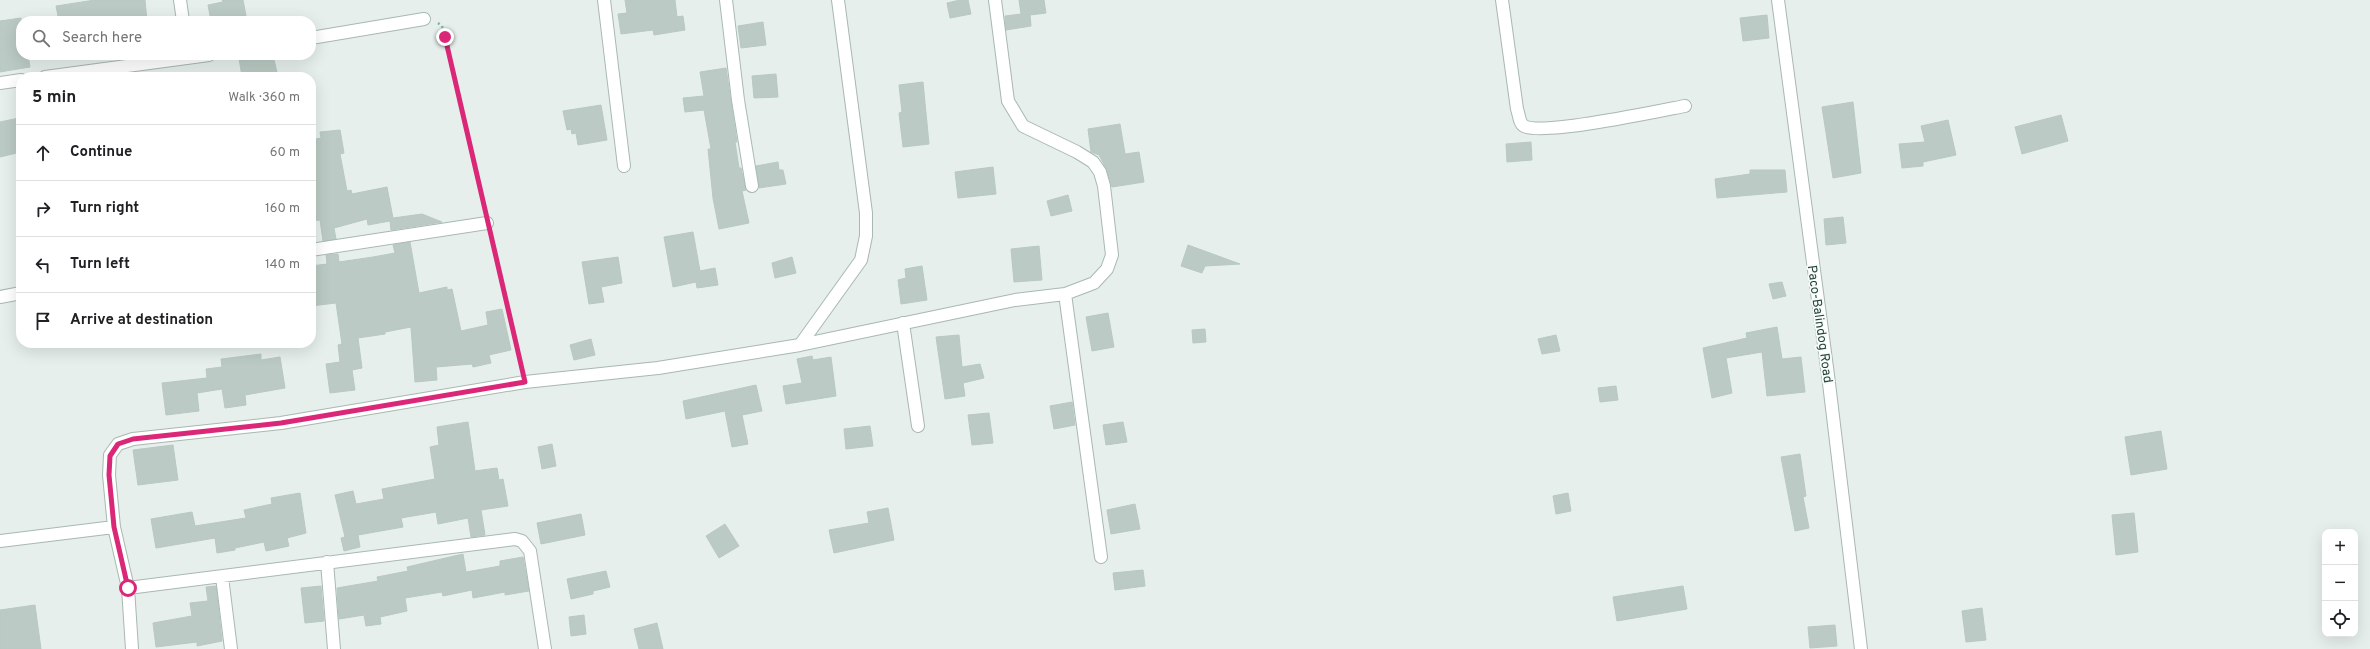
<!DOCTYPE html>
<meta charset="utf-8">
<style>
body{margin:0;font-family:Overpass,sans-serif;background:#f2f2f2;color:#202124}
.controls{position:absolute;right:12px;bottom:12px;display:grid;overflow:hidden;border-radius:8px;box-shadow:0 4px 16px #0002}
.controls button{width:36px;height:36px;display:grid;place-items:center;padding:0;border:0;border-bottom:1px solid #e0e0e0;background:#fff;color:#202124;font:20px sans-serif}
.stop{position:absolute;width:12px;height:12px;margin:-9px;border:3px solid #db2777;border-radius:50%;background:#fff}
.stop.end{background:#db2777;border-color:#fff;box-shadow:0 1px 4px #0008}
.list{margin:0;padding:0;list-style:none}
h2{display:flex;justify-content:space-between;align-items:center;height:52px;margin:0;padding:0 16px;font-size:17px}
h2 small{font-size:13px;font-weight:400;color:#757577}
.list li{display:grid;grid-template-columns:26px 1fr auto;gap:12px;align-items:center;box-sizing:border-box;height:56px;padding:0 16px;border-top:1px solid #e0e0e0}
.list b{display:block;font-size:15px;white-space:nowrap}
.list em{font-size:13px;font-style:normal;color:#757577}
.icon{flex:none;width:22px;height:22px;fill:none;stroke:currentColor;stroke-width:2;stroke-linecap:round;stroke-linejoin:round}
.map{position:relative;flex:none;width:2370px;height:649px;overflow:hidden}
.search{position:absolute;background:#fff;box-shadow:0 4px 16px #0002;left:16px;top:16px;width:300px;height:44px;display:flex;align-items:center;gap:10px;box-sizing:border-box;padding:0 14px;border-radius:16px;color:#757577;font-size:15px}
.panel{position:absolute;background:#fff;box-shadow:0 4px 16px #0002;left:16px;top:72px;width:300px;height:276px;border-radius:16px}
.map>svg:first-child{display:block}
.building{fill:#bbcac4;stroke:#b8c9c2}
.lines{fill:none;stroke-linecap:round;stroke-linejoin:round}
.minor-casing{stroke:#a8b8b2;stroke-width:14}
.path{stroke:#86b3a5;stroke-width:2.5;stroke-dasharray:2 3;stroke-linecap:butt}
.minor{stroke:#fff;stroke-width:12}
.route{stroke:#db2777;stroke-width:5}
.labels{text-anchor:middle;stroke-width:3.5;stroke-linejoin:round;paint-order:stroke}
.street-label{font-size:13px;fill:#24423a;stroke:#f7fbf9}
</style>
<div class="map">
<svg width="2370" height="649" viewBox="0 0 2370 649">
<rect width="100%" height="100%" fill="#e6efeb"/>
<path class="building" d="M95,0H145L147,21H59L56,6Z
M222,0H243L247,21H211L208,5L223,2Z
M625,0H675L677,17L683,16L685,30L654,35L653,30L621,34L618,14L627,13Z
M960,0H968L971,14L950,18L947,3Z
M1019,0H1044L1046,13L1030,15L1031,26L1006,30L1005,16L1021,14Z
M1767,15L1769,38L1743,41L1740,18Z
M21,18V55H28L30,67L0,72V21Z
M763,22L766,45L741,48L738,26Z
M256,55H273L278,77H242L239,58Z
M726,68L737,142H735L739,168H741L746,190L742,191L749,223L719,229L713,198L708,149H711L704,110L685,112L683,98L704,96L700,72Z
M776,74L778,97L754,98L752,76Z
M923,82L929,144L903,147L899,113L902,112L899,85Z
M1853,102L1861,173L1833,178L1822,107Z
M601,105L607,140L578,145L576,133L572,134L571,129L567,130L563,111Z
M2061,115L2068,141L2022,154L2015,127Z
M19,118L21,152L0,157V122Z
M1948,120L1956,155L1923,162V166L1902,168L1899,144L1925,142L1921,126Z
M1120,124L1125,154L1139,152L1144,182L1112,187L1107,170L1099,155L1091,152L1088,129Z
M340,130L344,153L340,154L347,191L351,190L352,194L387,187L393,218L422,214L442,222L391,230L390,221L368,225L367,219L334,228L336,239L323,241L320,220L311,221V140L321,138L320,132Z
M1531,142L1532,160L1507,162L1506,144Z
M778,162L779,170H783L786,184L759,188L756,166Z
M993,167L996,194L958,198L955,172Z
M1750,170H1785L1787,192L1717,198L1715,179L1750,174Z
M1068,195L1072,211L1051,216L1047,201Z
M1843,217L1846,243L1826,245L1824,219Z
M693,232L700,271L715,268L718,285L697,288L696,282L673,287L664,237Z
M410,242L419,293L447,287V290L452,289L461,331L488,325L486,312L502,309L511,350L489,355L491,363L473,367L472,364L436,367L437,380L415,382L411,327L385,332V334L358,338L362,368L352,370L355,390L330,393L326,364L340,362L338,345L342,344L336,303L311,306V266L327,264L326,255L338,254L339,262L373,257L395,253L393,245Z
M1188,245L1240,264L1205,266L1202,273L1181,266Z
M1039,246L1042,280L1014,282L1011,249Z
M618,257L622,283L601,287L604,302L589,304L582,262Z
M792,257L796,273L775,278L772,263Z
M922,266L927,300L901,304L898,280L906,278L905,269Z
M1782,282L1786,296L1773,299L1769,284Z
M1108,313L1114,347L1092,351L1086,317Z
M1777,327L1782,359L1801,357L1805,392L1767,396L1762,352L1726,358L1732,393L1712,398L1703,348L1747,338L1746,333Z
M1205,329L1206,342L1193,343L1192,330Z
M959,335L962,367L980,364L984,378L963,383L965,396L945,399L936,337Z
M1556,335L1560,351L1542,354L1538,339Z
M591,339L595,355L574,360L570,345Z
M261,354V360L280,357L285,388L245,395L246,405L225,408L222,389L197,393L199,411L166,415L162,383L207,378L206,369L222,367L221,359Z
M812,356L813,360L831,357L836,396L786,404L783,386L802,383L797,359Z
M756,385L762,411L742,415L748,444L732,447L725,411L686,419L683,401Z
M1616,386L1618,400L1600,402L1598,388Z
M1072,402L1075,425L1054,429L1050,406Z
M989,413L993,443L972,445L968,415Z
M468,422L475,471L497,468L499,480L503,479L508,506L481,510L485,535L471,537L468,518L438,524L436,512L401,518L403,527L358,535L360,547L344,551L341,538L345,537L335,495L353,491L356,504L384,499L382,489L435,479L430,447L439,445L437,427Z
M1123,422L1127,442L1106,445L1103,425Z
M870,426L873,446L846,449L844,429Z
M2161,431L2167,469L2131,475L2125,437Z
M552,444L556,466L542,469L538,447Z
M173,445L178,480L138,485L133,450Z
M1800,454L1806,496L1803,497L1809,528L1795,531L1781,457Z
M300,493L306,533L287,538L289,546L266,551L264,542L235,548V550L217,553L215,538L156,548L151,519L192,512L195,526L246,518L244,510L272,504L271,498Z
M1568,493L1571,511L1556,514L1553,496Z
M1135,504L1140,529L1111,534L1107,510Z
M888,508L894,540L834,553L829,530L869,523L867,512Z
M2134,513L2138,552L2116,555L2112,515Z
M581,514L585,535L541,544L537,523Z
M725,524L739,546L719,558L706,536Z
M463,554L466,572L500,566V561L523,557L529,591L505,595V592L473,598L472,590L443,596L442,592L405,598L407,611L380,617L381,624L366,626L364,615L339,619L337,588L378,581L377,577L408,571L407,567Z
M1143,570L1145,586L1115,590L1113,573Z
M606,571L610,587L593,591V594L571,599L567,579Z
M216,586L222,641L197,646V642L156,647L153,623L192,616L190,603L208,601L206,587Z
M321,586L324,621L305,623L301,588Z
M1683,586L1687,609L1617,621L1613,597Z
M35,605L41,649H0V610Z
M1982,608L1986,640L1966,642L1962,611Z
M584,615L586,634L571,636L569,617Z
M657,623L663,649H639L634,629Z
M1835,625L1837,646L1810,648L1808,627Z"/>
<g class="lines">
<defs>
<path id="minor" d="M180,0L183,21
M604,0L624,166
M726,0L738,100L752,186
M1502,0L1517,109C1519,114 1519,123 1524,126C1542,136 1659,111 1685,106
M1778,0L1828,375L1861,649
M311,38L424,19
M45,77L209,55
M0,83L21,80
M311,250L487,223
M1065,294L1101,557
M0,297L21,293
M903,323L918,426
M800,345L861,260L866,236V213L838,0
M0,541L114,527
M327,562L334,649
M222,577L231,649
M128,588L515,539L522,541L530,551L545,649
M132,649L128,588L114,527L109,475L110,455L118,444L133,439L281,423L525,382L658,368L800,345L1015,300L1065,294L1094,283L1107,269L1112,255L1104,186L1100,172L1093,162L1077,152L1023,126L1008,101L995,0"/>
</defs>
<use href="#minor" class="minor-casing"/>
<path class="path" d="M438,23L442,26L445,37L484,209
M491,237L522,368"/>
<use href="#minor" class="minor"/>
</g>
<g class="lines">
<path class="route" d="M128,588L114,527L109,475L110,456L118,444L133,439L281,423L525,382L445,37"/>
</g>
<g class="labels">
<g class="street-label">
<text transform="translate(1821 324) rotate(82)" y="5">Paco-Balindog Road</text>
</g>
</g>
</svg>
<div class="controls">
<button>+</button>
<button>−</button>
<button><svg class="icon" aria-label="locate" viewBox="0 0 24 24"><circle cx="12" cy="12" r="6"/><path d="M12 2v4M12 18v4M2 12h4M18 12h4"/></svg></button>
</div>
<div class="stop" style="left:128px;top:588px"></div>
<div class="stop end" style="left:445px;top:37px"></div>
<div class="search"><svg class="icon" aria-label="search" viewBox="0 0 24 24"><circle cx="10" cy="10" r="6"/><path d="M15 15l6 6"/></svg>Search here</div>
<section class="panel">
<h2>5 min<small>Walk · 360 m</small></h2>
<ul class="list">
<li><svg class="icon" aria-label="ahead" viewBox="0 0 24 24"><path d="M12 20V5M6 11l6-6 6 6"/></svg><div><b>Continue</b></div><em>60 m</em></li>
<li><svg class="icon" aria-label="right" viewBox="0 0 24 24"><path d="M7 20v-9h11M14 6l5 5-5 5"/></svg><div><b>Turn right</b></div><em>160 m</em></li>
<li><svg class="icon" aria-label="left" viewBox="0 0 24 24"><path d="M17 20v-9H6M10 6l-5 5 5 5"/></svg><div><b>Turn left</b></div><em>140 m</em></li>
<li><svg class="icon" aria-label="arrive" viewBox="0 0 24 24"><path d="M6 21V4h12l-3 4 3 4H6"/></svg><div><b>Arrive at destination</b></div></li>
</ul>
</section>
</div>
